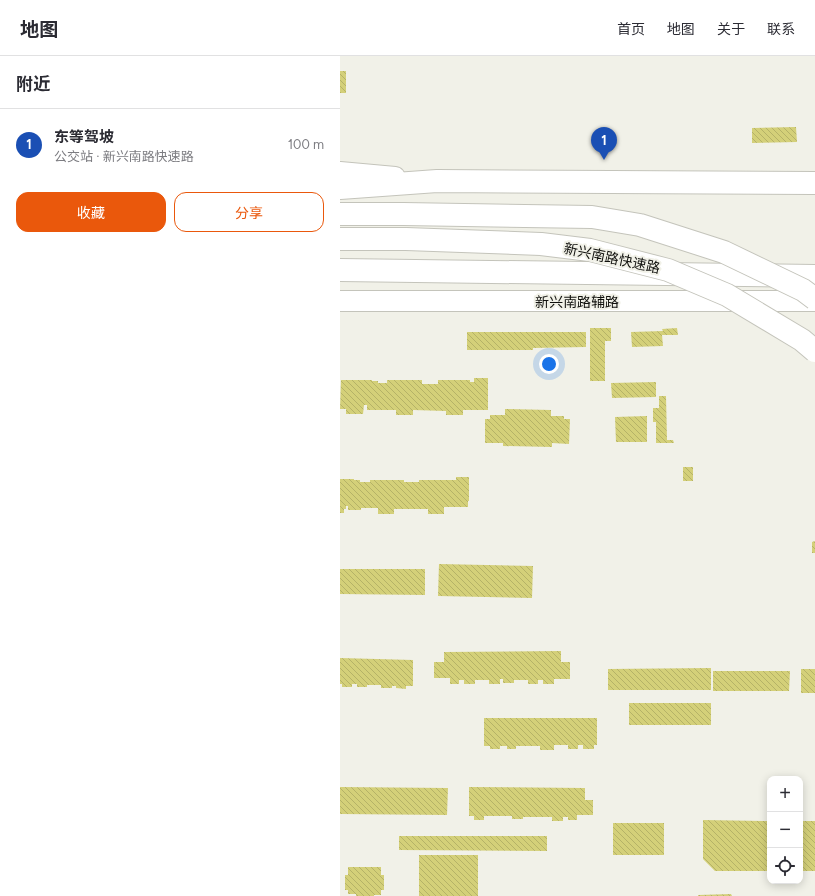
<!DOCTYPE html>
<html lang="zh">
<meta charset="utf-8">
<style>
body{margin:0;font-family:Figtree,"Noto Sans SC",sans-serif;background:#f2f2f3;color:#2b2b33}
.controls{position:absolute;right:12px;bottom:12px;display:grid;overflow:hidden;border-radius:8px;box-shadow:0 2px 10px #0003}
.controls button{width:36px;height:36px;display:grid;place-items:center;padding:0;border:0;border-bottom:1px solid #e1e1e2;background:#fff;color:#2b2b33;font:20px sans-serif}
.you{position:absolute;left:209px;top:308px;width:14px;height:14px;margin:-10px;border:3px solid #fff;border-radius:50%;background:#1a73e8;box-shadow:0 0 0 6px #1a73e833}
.badge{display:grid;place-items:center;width:26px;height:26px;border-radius:50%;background:#ea580c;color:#fff;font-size:13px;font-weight:700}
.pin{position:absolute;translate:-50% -33px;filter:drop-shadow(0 1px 2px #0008)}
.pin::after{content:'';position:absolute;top:21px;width:14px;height:12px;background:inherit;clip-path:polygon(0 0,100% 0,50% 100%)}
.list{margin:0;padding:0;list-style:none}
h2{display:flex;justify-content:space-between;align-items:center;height:52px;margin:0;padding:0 16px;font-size:17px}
h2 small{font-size:13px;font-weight:400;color:#7c7c81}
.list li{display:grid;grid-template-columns:26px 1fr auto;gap:12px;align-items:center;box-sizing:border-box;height:72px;padding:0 16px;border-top:1px solid #e1e1e2}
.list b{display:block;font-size:15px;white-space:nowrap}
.list p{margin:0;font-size:13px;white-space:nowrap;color:#7c7c81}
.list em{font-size:13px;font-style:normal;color:#7c7c81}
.actions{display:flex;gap:8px;padding:12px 16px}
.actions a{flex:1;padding:9px 0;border:1px solid #ea580c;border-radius:12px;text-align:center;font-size:14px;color:#ea580c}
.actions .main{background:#ea580c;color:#fff}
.icon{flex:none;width:22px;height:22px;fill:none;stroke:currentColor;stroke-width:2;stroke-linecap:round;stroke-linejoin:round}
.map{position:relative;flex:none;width:475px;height:840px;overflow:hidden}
header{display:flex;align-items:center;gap:24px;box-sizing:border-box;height:56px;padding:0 20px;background:#fff;border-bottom:1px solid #e1e1e2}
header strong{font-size:19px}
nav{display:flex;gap:22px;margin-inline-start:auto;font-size:14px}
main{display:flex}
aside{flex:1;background:#fff}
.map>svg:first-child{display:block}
.building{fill:url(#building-back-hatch)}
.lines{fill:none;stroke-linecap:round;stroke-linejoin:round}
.minor-casing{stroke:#c4c4bb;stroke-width:22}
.major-casing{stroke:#c4c4bb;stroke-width:24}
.highway-casing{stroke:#c4c4bb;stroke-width:24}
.minor{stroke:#fff;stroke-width:20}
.major{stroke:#fff;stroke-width:22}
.highway{stroke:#fff;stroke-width:22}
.highway-bridge-casing{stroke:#c4c4bb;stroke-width:24;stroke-linecap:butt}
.highway-bridge{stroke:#fff;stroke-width:22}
.labels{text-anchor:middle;stroke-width:4;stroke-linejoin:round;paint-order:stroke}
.street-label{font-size:14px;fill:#11110e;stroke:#f1f1e8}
</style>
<header>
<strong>地图</strong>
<nav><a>首页</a><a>地图</a><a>关于</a><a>联系</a></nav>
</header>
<main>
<aside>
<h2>附近<small></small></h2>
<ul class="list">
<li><span class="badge" style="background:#1a4fb4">1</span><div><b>东等驾坡</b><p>公交站 · 新兴南路快速路</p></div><em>100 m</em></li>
</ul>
<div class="actions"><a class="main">收藏</a><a>分享</a></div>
</aside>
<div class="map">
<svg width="475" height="840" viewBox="0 0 475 840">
<defs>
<pattern id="building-back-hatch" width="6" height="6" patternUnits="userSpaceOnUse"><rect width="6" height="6" fill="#d4d079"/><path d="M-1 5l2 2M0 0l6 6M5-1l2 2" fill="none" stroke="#b5b267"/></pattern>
</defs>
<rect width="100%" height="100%" fill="#f1f1e8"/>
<path class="building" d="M0,15H6V37H0Z
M456,71L457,86L412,87V72Z
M250,272H271V285H265V325H250Z
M337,272L338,279H322L323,290L292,291L291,276L323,275L322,273Z
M127,276H246V291L193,292V294H127Z
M134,322H148V354H123V359H106V355L73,354V359H56V354H27V349H24L23,358H6V353H0L1,324H32V325H38V327H47V324H82V328H98V324H130V326H134Z
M316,326V341L272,342L271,327Z
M319,340H326L327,384H333L334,387H316V366H313V352H319Z
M165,353L211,354V360H224V363H230L229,388L212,387V391L163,390V387H145V363H150V359H165Z
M307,360V386H276L275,361Z
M343,411H353V425H343Z
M116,421H129V445H128V451H104V458H88V453H54V458H38V452H21V454H8V450H6V453H4V457H0V423H14V424H20V426H30V424H64V426H79V424H116Z
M475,485V497H472V486Z
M99,508L193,510L192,542L98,540Z
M0,513H85V539L0,538Z
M221,595V606H230V623H214V628H203V624H198V628H188V624H174V627H163V623H160V628H149V624H135V628H124V624H119V628H110V622H94V606H104V596Z
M0,602L73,604V630H66V633L56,632V630H52V632H41V629H27V631H17V628H12V631H2V628H0Z
M371,612V634H268V613Z
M461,613H475V637H461Z
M373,615H450L449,635H373Z
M289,647H371V669H289Z
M144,662H257V689H254V693H243V689H238V693H228V689H214V694H200V690H176V693H167V690H160V693H150V690H144Z
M0,731L108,732L107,759L0,758Z
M129,731L245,732V744H253V759H237V764H228V761H223V765H212V761H183V763H172V760H144V764H134V760H129Z
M363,764L430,765V815H375L363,803Z
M460,765H475V815H460Z
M273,767H324V799H273Z
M59,780H207V795L59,794Z
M79,799H138V840H79Z
M8,811H41V819H44V834H41V839H34V840H16V838H8V834H5V819H8Z
M391,838L392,840H358V839Z"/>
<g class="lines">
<defs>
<path id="minor" d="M0,116L55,121
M0,245H475"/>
<path id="major" d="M0,132L97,125L475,127
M0,214L475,220"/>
<path id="highway" d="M0,158H63
M0,183H66"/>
</defs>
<use href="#minor" class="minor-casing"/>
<use href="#major" class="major-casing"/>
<use href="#highway" class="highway-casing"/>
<use href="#minor" class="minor"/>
<use href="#major" class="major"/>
<use href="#highway" class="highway"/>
<defs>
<path id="highway-bridge" d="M63,158L252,161L300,169L384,196L463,234L475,243
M66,183L201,188L250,194L328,214L387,239L462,284L475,295"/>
</defs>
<use href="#highway-bridge" class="highway-bridge-casing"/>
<use href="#highway-bridge" class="highway-bridge"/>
</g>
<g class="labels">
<g class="street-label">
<text transform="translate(272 202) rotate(12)" y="5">新兴南路快速路</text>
<text x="237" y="251">新兴南路辅路</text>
</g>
</g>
</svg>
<div class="controls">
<button>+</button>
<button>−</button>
<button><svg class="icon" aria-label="locate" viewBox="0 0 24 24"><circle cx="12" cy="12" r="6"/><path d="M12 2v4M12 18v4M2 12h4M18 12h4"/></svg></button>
</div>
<div class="you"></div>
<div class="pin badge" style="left:264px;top:104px;background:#1a4fb4">1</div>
</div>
</main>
